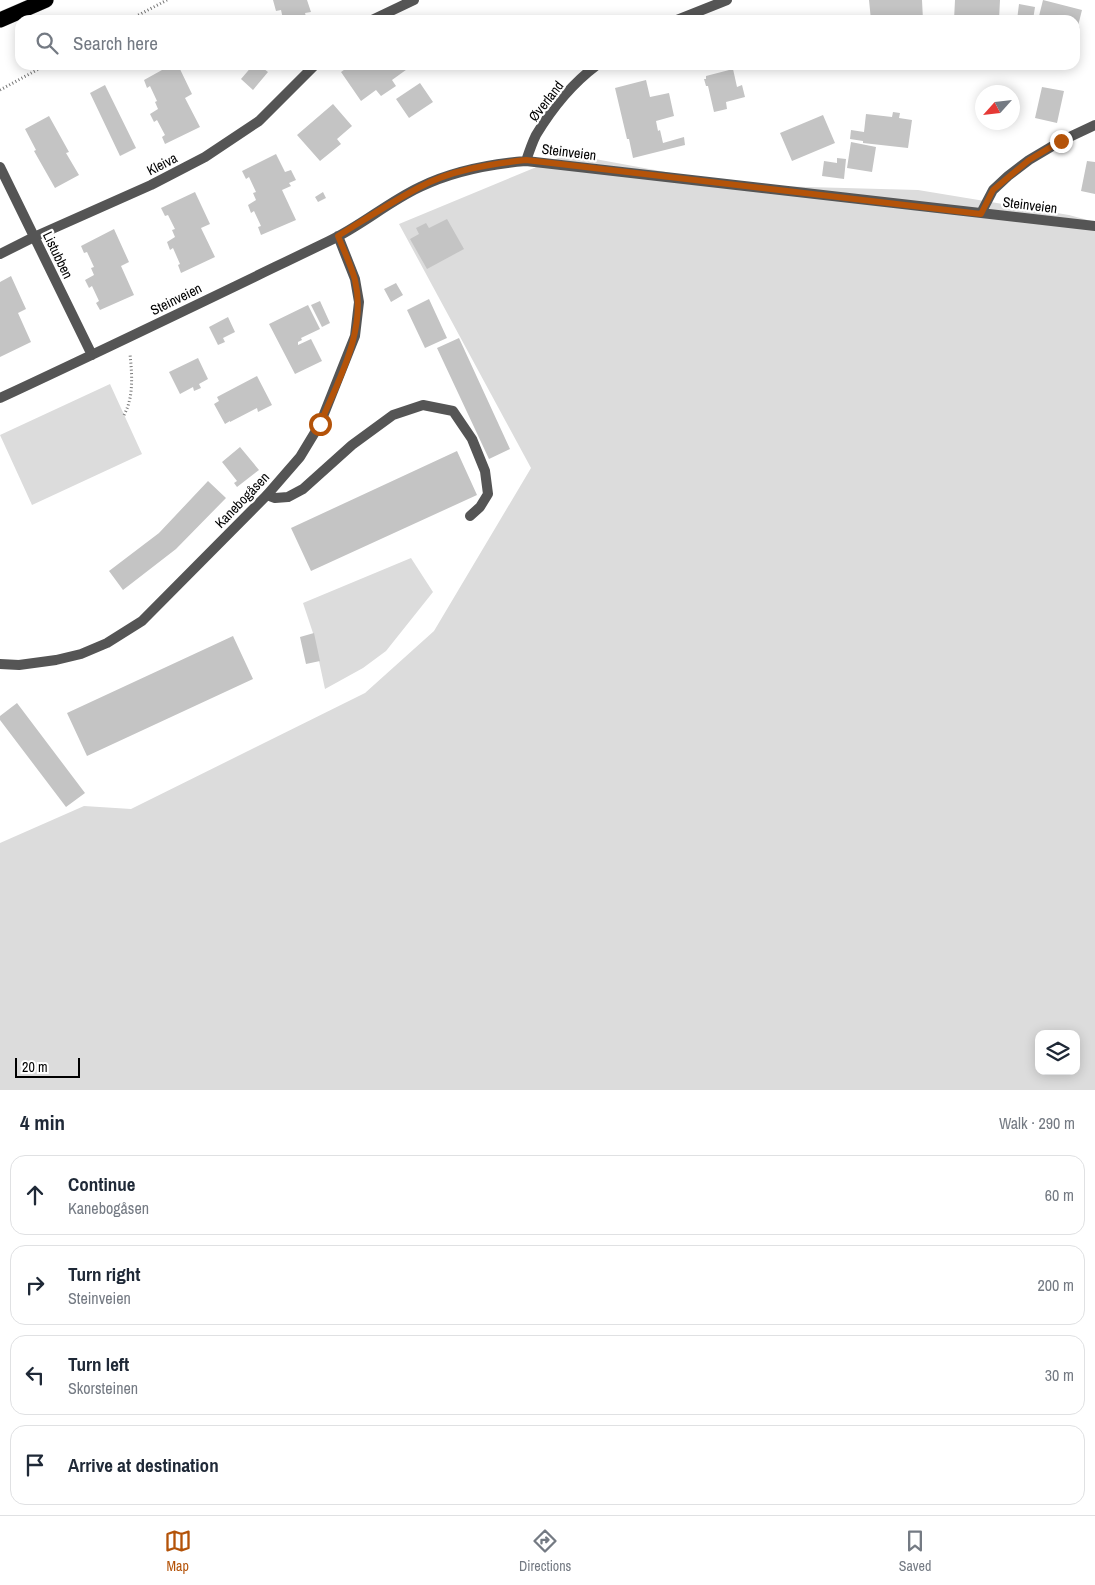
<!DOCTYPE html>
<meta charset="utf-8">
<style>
body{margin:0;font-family:"Archivo Narrow",sans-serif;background:#f2f2f3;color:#1f2937}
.controls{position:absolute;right:15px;bottom:15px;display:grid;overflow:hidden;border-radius:10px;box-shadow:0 2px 12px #0003}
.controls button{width:45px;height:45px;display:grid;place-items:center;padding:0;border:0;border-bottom:1px solid #e0e1e3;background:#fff;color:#1f2937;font:25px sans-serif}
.compass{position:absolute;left:975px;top:85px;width:45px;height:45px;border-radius:50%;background:#fff;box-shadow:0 2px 12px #0003;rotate:243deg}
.scale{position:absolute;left:15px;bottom:12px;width:65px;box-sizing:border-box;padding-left:5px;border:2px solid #000;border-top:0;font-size:14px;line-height:18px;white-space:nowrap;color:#000;-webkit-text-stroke:4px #fff;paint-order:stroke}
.stop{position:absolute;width:15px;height:15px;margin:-11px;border:4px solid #b45309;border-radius:50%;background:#fff}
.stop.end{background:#b45309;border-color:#fff;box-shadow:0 1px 5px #0008}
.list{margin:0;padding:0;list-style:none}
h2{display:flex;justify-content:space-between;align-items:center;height:65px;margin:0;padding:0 20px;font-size:21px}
h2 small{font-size:16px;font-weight:400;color:#747a83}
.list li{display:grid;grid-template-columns:32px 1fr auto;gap:15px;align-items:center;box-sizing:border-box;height:80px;margin:0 10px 10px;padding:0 10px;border:1px solid #e0e1e3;border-radius:15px}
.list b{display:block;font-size:19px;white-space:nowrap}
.list p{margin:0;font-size:16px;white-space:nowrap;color:#747a83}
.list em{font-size:16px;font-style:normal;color:#747a83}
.icon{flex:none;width:28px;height:28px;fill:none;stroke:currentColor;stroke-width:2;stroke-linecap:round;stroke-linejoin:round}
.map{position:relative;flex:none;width:1095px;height:1090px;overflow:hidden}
.search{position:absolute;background:#fff;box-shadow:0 2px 12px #0003;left:15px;right:15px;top:15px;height:55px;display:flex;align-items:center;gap:12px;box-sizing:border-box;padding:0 18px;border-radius:15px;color:#747a83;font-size:19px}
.sheet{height:425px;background:#fff}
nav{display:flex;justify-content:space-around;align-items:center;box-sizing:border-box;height:70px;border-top:1px solid #e0e1e3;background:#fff;font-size:14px;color:#747a83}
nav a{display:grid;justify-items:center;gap:2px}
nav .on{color:#b45309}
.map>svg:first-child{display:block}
.green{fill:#dcdcdc;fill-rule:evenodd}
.building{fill:#c4c4c4}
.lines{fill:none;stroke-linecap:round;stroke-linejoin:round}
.highway-casing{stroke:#dbdbdb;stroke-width:16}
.path{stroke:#777;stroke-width:3;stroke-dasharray:1 2.5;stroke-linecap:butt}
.lane{stroke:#555;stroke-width:10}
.street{stroke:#555;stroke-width:10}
.highway{stroke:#000;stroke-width:15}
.route{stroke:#b45309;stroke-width:6}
.labels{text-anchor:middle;stroke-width:4.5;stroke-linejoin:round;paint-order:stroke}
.street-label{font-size:14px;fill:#000;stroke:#fff}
</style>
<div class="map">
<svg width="1095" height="1090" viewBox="0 0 1095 1090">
<rect width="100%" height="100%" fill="#fff"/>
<path class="green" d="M568,154L736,185L918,190L1069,215L1095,222V1090H0V843L84,806L131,809L365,693L434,631L531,468L399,224ZM1039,1034H1076V1071H1039Z
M110,384L142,454L32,505L0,435Z
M411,558L433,592L386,651L363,668L325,689L313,633L303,603Z"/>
<path class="building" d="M273,0H307L311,12L305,13L307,20L283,19L281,10L276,11Z
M869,0H922L923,20H871Z
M955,0H1000L999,20H954Z
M1043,0L1082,10L1078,26L1080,27L1078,35L1075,34V20H1038Z
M1019,4L1035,7L1033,20H1017Z
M171,65H178L192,94L185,98L200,127L165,144L162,137L165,135L157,120L154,122L150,114L158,109L155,102L157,101L150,86L147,88L144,80Z
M253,65H259L268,72L253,90L241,79Z
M351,65H408L410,67L392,80L396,86L381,96L376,90L361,101L341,72Z
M953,65H988V69L953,66Z
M733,69L737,87L742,85L745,97L726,102L727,109L714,112L708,86H706L704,79H706V76Z
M646,80L650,97L669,93L674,116L656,121L658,131L660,130L663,143L684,137L685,145L633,158L629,139H627L615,88Z
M420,83L433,102L409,118L396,99Z
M105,85L136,148L120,156L90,93Z
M1042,87L1064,91L1057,123L1035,118Z
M333,104L352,126L337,139L341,144L320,161L297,135Z
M893,112L900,113L899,118L912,120L908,148L863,143V141L850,139L851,130L864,132L866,114L892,117Z
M823,115L835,143L792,161L780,133Z
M49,116L69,152L66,153L79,175L55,188L34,151L36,150L25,129Z
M851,142L876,147L872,172L847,168Z
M276,154L285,172L291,170L296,180L289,183L291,186L282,190L296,220L261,235L258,227L261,226L254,211L251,213L248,205L256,200L253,193L256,192L249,177L246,179L242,171Z
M837,158L846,159L844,179L822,176L824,161L837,163Z
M1087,161L1095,162V194L1081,191Z
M195,192L210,224L201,228L215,257L181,273L178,265L180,264L173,248L170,250L167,242L175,237L172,230L175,229L168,215L165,216L161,208Z
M323,192L326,198L318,202L315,197Z
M447,219L464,249L427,269L410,239L419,234L416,228L426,223L429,228Z
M114,229L129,262L121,266L134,295L100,310L96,303L99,301L92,286L89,288L85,280L94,275L91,268L94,267L87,252L84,253L81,246Z
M11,276L26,309L18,313L31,342L0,357V282Z
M396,283L403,295L391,302L384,289Z
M429,299L447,338L425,348L407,310Z
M320,301L330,323L322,327L311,305Z
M308,305L320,329L301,338L302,340L298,342V345L311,339L322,361L295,374L269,324Z
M228,317L235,332L223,338L225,342L218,345L209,327Z
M459,338L510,449L489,459L437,348Z
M198,358L208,379L199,384L201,388L194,391L193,387L180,394L169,372Z
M257,376L272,405L258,412L257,408L230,422V421L225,424L214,404L219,401L217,397Z
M240,447L259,470L237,487L234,483L237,481L222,462Z
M457,451L477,495L311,571L291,528Z
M208,481L226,498L176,549L123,590L109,571L159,533Z
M314,633L320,661L306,664L300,637Z
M233,636L253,679L87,756L67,713Z
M17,703L85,793L66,807L0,720V716Z"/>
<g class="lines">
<defs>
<path id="highway" d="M0,20L46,0"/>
</defs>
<use href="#highway" class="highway-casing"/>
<path class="path" d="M129,20L167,0
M0,90L46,65
M124,415C134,397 132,374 130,354"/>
<path class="lane" d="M267,495L275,498L288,497L303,489L352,445L393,415L423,405L453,411L472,439L485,471L488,494L480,507L470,516"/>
<path class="street" d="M372,20L414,0
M677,20L727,0
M526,161C529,152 532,143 536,135C551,110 573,83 597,65
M0,167L92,355
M981,213L993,190L1008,176L1029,160L1061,141L1095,125
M0,254L34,237L151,185L205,157L259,121L315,65
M0,398C110,347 219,294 329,241C361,226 388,202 420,187C453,171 490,164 526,161L1095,226
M0,664L19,665L56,660L81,654L107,643L142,621L267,495L300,457L320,424L355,336L359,302L355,279L338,236"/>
<use href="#highway" class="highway"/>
</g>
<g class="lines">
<path class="route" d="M320,424C339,379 367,330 355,280C351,265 344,251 338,236C364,220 390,203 418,188C450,170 490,164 526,160L981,214L993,190L1029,160L1061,141"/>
</g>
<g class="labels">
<g class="street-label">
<text transform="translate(546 101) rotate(-52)" y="5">Øverland</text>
<text transform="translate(569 152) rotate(7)" y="5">Steinveien</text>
<text transform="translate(162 164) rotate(-27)" y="5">Kleiva</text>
<text transform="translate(1030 205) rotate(7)" y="5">Steinveien</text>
<text transform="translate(58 255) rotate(64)" y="5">Listubben</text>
<text transform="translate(176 299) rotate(-26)" y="5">Steinveien</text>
<text transform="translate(242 500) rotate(-46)" y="5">Kanebogåsen</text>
</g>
</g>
</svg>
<div class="controls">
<button><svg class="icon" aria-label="layers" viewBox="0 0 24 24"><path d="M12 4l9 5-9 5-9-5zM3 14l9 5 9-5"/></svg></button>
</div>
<svg class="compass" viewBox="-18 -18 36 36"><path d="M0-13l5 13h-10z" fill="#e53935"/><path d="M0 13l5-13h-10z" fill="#747a83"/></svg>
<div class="scale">20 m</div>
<div class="stop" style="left:320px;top:424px"></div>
<div class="stop end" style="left:1061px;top:141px"></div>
<div class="search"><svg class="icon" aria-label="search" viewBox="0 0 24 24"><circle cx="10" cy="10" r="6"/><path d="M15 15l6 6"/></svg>Search here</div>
</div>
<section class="sheet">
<h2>4 min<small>Walk · 290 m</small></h2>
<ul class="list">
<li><svg class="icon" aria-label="ahead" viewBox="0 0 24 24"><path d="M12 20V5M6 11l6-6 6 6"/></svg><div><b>Continue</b><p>Kanebogåsen</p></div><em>60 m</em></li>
<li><svg class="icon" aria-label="right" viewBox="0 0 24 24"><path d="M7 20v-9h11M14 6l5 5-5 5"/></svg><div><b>Turn right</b><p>Steinveien</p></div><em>200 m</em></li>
<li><svg class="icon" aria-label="left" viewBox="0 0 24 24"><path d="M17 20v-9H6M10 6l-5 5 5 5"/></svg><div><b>Turn left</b><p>Skorsteinen</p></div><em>30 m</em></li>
<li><svg class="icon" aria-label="arrive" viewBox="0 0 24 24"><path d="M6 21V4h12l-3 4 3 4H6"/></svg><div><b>Arrive at destination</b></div></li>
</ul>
</section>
<nav>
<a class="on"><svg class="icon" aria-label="map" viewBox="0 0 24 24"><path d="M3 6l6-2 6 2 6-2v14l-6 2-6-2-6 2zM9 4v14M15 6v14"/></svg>Map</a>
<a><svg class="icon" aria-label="directions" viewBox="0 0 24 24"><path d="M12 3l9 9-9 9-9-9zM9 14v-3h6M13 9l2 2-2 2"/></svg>Directions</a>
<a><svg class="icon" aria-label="saved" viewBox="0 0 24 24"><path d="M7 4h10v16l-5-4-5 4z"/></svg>Saved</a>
</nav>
